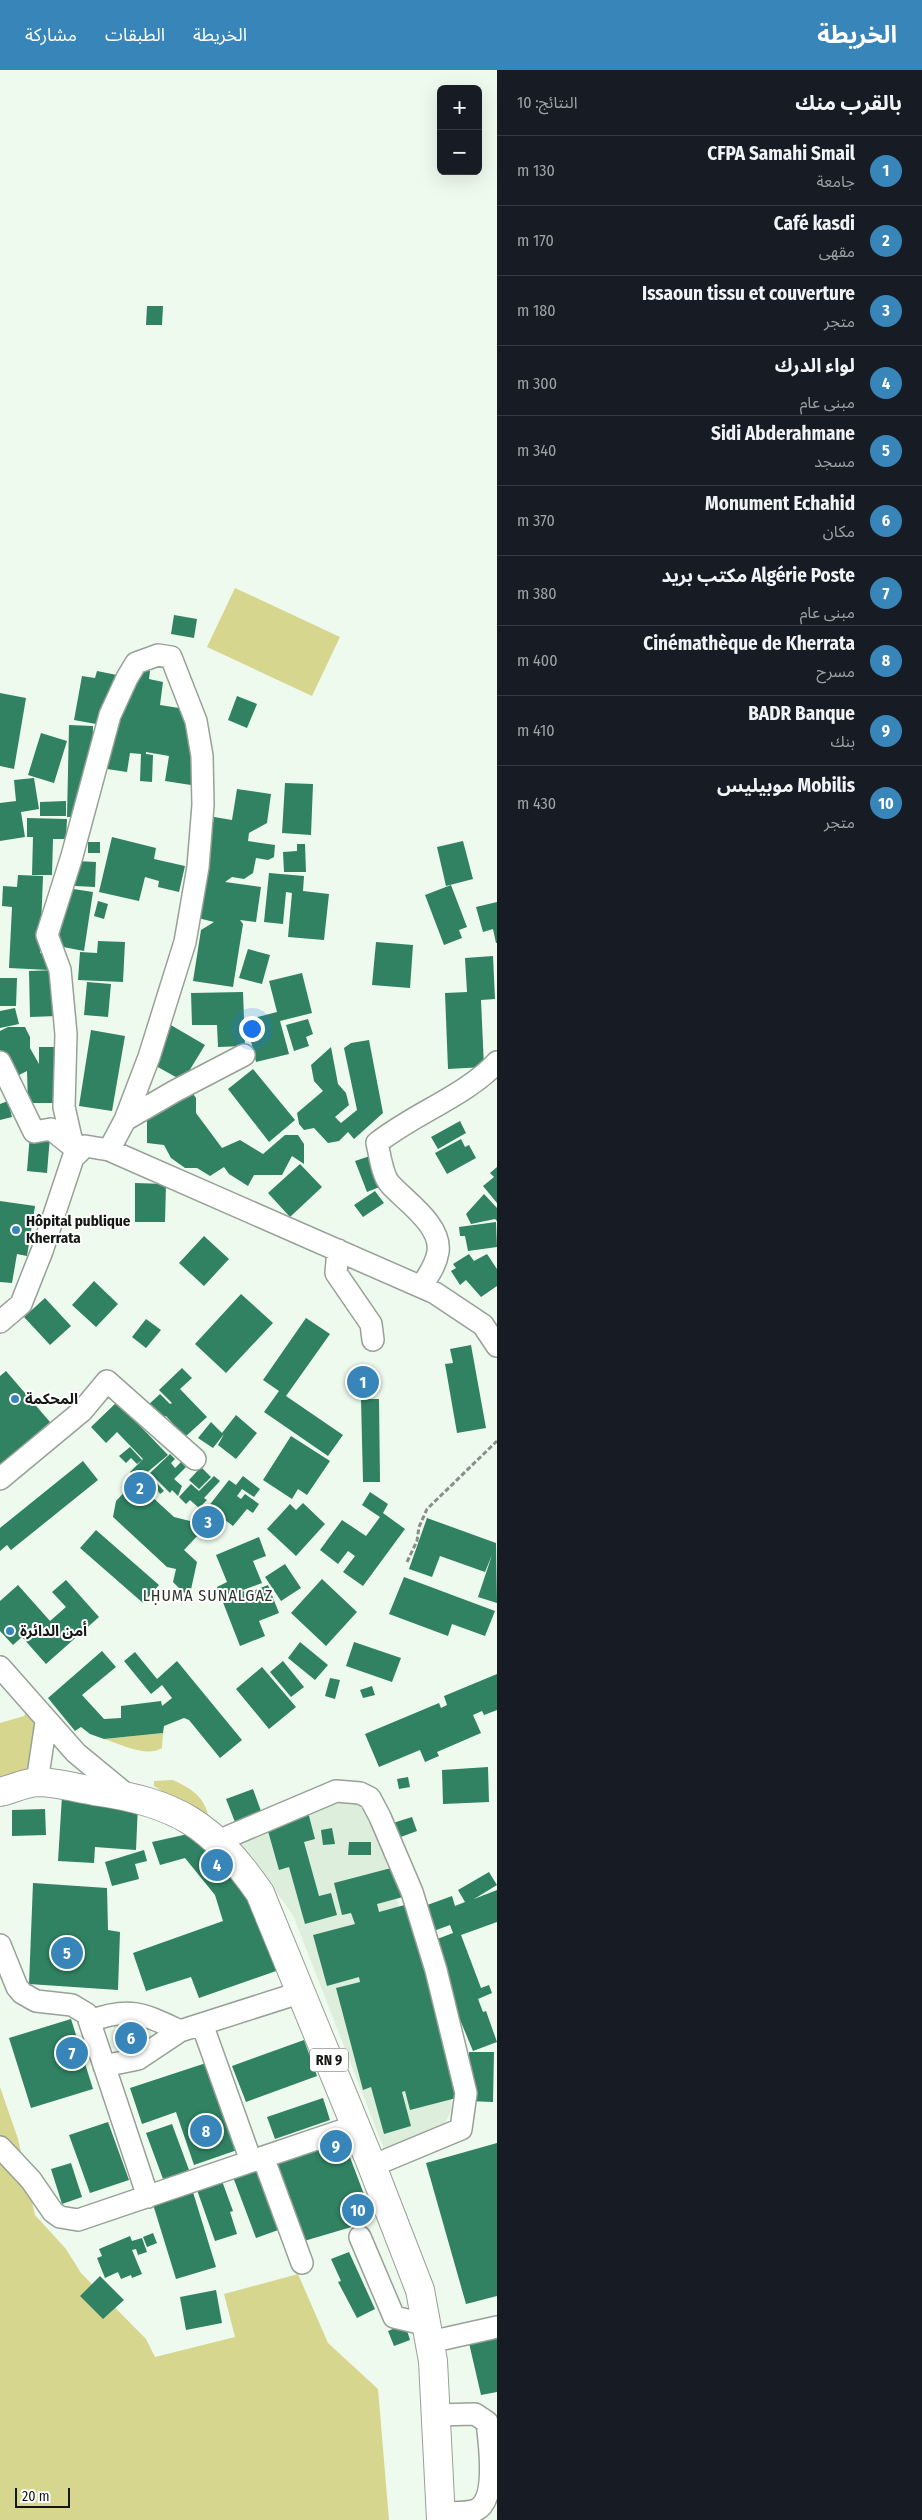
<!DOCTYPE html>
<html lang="ar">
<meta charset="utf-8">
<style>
body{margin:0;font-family:"Fira Sans Condensed","Noto Sans Arabic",sans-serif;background:#242831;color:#f1f3f6;direction:rtl}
.controls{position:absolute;right:15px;top:15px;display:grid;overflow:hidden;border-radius:8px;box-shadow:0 5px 20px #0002}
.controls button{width:45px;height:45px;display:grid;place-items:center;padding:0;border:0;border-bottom:1px solid #363941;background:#171b24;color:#f1f3f6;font:25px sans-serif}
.scale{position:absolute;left:15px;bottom:12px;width:55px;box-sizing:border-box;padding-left:5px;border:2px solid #141814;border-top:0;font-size:14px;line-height:18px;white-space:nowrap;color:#141814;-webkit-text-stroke:4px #fff;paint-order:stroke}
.you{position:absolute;left:251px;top:958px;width:18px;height:18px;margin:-12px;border:4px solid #fff;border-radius:50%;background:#1a73e8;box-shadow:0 0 0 8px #1a73e833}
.badge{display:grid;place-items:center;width:32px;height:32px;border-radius:50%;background:#3886b9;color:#fff;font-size:16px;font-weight:700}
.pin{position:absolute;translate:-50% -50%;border:2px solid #fff;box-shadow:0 1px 5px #0006}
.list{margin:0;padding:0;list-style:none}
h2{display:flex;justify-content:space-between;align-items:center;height:65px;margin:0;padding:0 20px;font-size:21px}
h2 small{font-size:16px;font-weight:400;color:#9ea1a6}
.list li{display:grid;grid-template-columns:32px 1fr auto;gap:15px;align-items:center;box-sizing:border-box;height:70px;padding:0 20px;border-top:1px solid #363941}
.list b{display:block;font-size:19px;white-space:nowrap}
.list p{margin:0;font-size:16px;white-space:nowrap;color:#9ea1a6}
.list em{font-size:16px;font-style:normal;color:#9ea1a6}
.map{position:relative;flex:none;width:497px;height:2450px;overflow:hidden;direction:ltr}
header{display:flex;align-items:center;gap:30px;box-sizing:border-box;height:70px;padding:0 25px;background:#3886b9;color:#fff}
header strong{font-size:24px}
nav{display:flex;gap:28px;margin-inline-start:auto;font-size:18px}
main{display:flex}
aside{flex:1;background:#171b24}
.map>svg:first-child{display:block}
.built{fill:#ded}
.green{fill:#d7d68f}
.building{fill:#308262}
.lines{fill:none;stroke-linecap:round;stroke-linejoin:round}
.minor-casing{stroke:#97a197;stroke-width:24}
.major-casing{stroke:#97a197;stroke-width:30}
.path{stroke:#878f87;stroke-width:3;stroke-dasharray:5 2.5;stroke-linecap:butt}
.minor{stroke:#fff;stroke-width:21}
.major{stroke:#fff;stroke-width:28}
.poi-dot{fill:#3886b9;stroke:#fff;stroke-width:2}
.labels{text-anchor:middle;stroke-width:4;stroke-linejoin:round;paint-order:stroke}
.shield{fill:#fff;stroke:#5a5d5a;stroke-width:1}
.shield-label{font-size:14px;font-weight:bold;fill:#141814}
.poi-label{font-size:15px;font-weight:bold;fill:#141814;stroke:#fff;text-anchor:start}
.neighbourhood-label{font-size:16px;letter-spacing:1px;fill:#2c352c;stroke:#fff}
</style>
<header>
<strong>الخريطة</strong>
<nav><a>الخريطة</a><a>الطبقات</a><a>مشاركة</a></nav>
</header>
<main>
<aside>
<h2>بالقرب منك<small>النتائج: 10</small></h2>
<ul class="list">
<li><span class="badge">1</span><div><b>CFPA Samahi Smail</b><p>جامعة</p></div><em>130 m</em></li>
<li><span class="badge">2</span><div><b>Café kasdi</b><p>مقهى</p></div><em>170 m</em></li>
<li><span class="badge">3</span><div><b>Issaoun tissu et couverture</b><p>متجر</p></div><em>180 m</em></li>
<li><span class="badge">4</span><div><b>لواء الدرك</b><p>مبنى عام</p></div><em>300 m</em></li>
<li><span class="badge">5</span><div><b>Sidi Abderahmane</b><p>مسجد</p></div><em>340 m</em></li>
<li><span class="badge">6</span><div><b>Monument Echahid</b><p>مكان</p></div><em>370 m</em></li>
<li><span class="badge">7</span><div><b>Algérie Poste مكتب بريد</b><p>مبنى عام</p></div><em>380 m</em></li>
<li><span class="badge">8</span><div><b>Cinémathèque de Kherrata</b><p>مسرح</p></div><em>400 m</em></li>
<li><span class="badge">9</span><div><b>BADR Banque</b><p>بنك</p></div><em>410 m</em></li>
<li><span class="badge">10</span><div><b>Mobilis موبيليس</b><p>متجر</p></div><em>430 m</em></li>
</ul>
</aside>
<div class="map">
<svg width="497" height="2450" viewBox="0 0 497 2450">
<rect width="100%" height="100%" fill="#effaee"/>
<path class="built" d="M336,1730L364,1734L372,1746L448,2001L452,2039L441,2061L384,2079L293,1845L238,1770Z"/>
<path class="green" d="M235,518L340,567L312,626L207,577Z
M27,1640L35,1654L31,1697L18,1706L0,1709V1653L24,1646Z
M163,1663L162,1678C147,1688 120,1674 104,1669Z
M173,1710C190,1718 204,1726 208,1745L200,1746L154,1716V1711Z
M0,2017L18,2069L35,2145L66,2179L81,2203L146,2269L155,2287L235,2267L224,2224L298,2204L328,2273L378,2319L389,2450H0Z"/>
<path class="building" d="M147,236H163L162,255H146Z
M174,545L197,549L194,568L171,564Z
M125,597L150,601L149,609L163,612L160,635L204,642L191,715L165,711L169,686L146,682V684L153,685L152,712L140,711L141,684L130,683L127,702L107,699Z
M97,601L117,605L107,656L74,650L82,606L95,608Z
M0,623L26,628L14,699L0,696Z
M237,626L257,634L247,658L228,650Z
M69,655L93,656L91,747H67Z
M41,663L67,671L54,713L28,705Z
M34,708L39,739L21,742L25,767L0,771V733L16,731L14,710Z
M285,713L313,714L311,765L282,763Z
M237,719L271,724L267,753L249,763L248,771L275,775L274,787L268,790L256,788L253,803L244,809L232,807L225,812L261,817L256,852L240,850L243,854L233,917L193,911L201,860L214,852L198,848L214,747L232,750Z
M66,731V746H40V732Z
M27,748L67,749L66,769H53L52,805H32L33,767H27Z
M112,767L156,778L154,789L185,796L179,822L158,817L159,811L145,807L139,831L99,822Z
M463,771L473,809L446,816L437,777Z
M88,772H100V783H88Z
M297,774H305L306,802H284L283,782L297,781Z
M76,791L96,792L95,817L75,816Z
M269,803L304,806L303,821L329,824L324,870L288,867L292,823L286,822L283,854L264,852Z
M18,805L43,806L40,883H50L49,900L9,898L12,837L2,836L3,816L17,817Z
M451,815L467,857L459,860L462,868L444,875L425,825Z
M67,818L93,822L84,881L58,876Z
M98,831L108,834L104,849L94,846Z
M497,832V873H496L493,859L483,862L476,837Z
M98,871L125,872L123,912L78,910L80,882L97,883Z
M376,872L413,875L410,918L372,915Z
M248,879L270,885L262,914L239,908Z
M493,886L495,929L481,930L484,997L448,999L445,923L467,922L465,888Z
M56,900L57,946L30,947L29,901Z
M302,903L312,943L280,951L289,984L256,992L246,950L277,942L269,911Z
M0,908H17L16,936H0Z
M87,912L111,914L108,947L84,945Z
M243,922L245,976L218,977L217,955H192L191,923Z
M15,938L19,954L0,958V941Z
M308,949L313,964L306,967L309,976L294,981L286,955Z
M169,954L205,975L183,1011L147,991Z
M8,957H25L30,967V978L39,994V977H56V1033H28L27,1001L13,1008L0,983V961Z
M91,960L125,966L112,1041L79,1036Z
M369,970L383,1043L354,1069L348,1062L339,1071L328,1073L314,1058L304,1060L299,1054L297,1043L323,1021L314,1011L311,995L331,977L338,1014L346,1023L349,1035L335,1047L341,1053L357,1040L344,978L351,973Z
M253,999L295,1050L269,1072L228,1019Z
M191,1021L196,1028V1043L222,1078L240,1070L263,1084L285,1065H298L304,1074V1094L292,1086L282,1105H254L248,1116L229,1104L224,1097L210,1106L197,1098H185L171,1088L164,1075L147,1073V1046Z
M8,1031L12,1047L0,1050V1034Z
M460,1051L466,1063L438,1079L431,1067Z
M30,1064L50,1066L47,1103L27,1101Z
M461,1069L465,1077L469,1075L476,1088L447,1104L435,1083Z
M376,1084L382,1116L367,1122L355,1091Z
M300,1094L322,1117L290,1147L268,1123Z
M497,1097V1133L483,1116L494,1107L490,1103Z
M135,1113L166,1114L165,1152H135Z
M375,1121L384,1133L363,1147L354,1135Z
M484,1124L497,1138V1151L495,1149L471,1154L466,1144Z
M0,1131L35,1136L27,1186L17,1184L12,1213L0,1212Z
M496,1152L497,1177L468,1181L465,1166H460L459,1157Z
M204,1166L229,1189L204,1216L179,1193Z
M469,1184L474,1191L487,1184L497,1199V1216L481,1227L466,1210L460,1215L451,1201L456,1198L453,1194Z
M94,1211L118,1234L96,1257L72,1235Z
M241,1224L273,1253L226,1303L195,1274Z
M45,1228L71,1256L50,1275L24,1247Z
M306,1248L330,1264L286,1326L343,1365L328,1386L264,1342L279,1321L263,1310Z
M146,1249L161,1260L146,1278L132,1267Z
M471,1275L486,1358L457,1363L445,1294L453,1293L450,1279Z
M182,1298L192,1308L180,1319L207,1347L185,1367L166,1346L161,1350L147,1336L160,1324L170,1334L172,1333L159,1320Z
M6,1301L50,1352L0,1396V1306Z
M361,1329H379L380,1412H363Z
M117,1332L168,1385L138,1410L130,1402L143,1389L117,1362L106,1373L91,1357Z
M236,1345L257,1363L236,1389L218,1375L224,1364L213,1378L198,1368L211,1352L222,1363Z
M291,1366L330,1391L307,1425L298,1419L292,1429L263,1410Z
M130,1377L142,1390L137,1394L131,1388L126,1393L119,1386Z
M170,1384L175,1389L171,1393L175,1398L181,1392L186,1397L174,1409L182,1416L178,1426L172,1420L170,1423L150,1403Z
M83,1391L98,1410L11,1480L7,1475L0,1481V1458Z
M201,1397L211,1407L199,1419L189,1410Z
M148,1403L164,1421L160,1424L158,1421L149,1424L138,1411Z
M214,1406L220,1411L204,1428L207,1430L199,1438L190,1430L186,1434L179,1427L191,1414L199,1421Z
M243,1406L260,1419L254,1427L242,1419L237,1426L241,1429L245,1424L259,1434L253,1443L247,1439L233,1456L208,1437L229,1410L236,1415Z
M134,1412L144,1422L141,1434L150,1425L174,1447L202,1454L200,1463L184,1480L197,1492L190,1524L184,1523L173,1512L176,1499L167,1497L113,1447L116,1431Z
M370,1422L388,1434L383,1443L405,1459L363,1516L343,1502L355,1486L348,1481L338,1494L320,1480L342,1450L366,1466L380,1447L362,1435Z
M303,1433L325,1454L296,1486L267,1459L290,1434L296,1440Z
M427,1448L496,1473L497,1533L478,1527L492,1485L485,1502L440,1486L432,1507L409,1499Z
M96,1460L159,1515L143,1533L80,1478Z
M259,1467L266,1486L253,1491L262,1513L243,1520L245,1524L268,1515L279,1543L259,1551L265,1566L240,1576L217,1517L227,1512L216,1485Z
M285,1494L301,1518L281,1531L265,1507Z
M404,1507L495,1541L485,1566L452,1554L448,1566L389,1544Z
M322,1509L357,1542L326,1576L291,1543Z
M66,1510L99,1547L46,1594L22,1567L13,1575L0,1561V1531L18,1515L50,1551L66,1537L52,1522Z
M300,1572L328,1595L315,1610L288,1588Z
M354,1572L401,1588L392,1612L346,1596Z
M102,1581L116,1597L82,1625L104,1649L121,1648V1636L161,1631L162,1636L172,1628L162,1615L151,1624L124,1591L135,1582L157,1609L177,1591L242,1670L220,1688L189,1650L184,1648L164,1656L163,1663L104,1669L90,1664L81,1657L75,1661L48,1628Z
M283,1591L304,1617L291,1627L270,1602Z
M262,1597L296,1637L269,1659L236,1619Z
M497,1604V1640L484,1645L482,1641L473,1645L481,1663L437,1682L439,1686L425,1692L420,1680L379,1697L365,1664L439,1633L441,1638L447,1635L444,1626Z
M330,1608L340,1610L335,1629L325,1626Z
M372,1616L375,1625L363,1628L360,1620Z
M488,1697L489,1732L443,1734L442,1700Z
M408,1707L410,1717L399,1719L397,1709Z
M253,1719L261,1741L235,1752L226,1729Z
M62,1726L73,1727L72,1732L138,1734L136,1780L95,1777L94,1793L58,1791Z
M45,1739L46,1765L12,1766V1740Z
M308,1742L315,1769L304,1772L319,1826L331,1823L337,1845L305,1854L289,1797L279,1800L266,1754Z
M412,1747L417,1761L398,1768L393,1753Z
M332,1758L335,1774L323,1775L321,1760Z
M197,1762L243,1813L279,1900L199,1928L191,1907L146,1921L133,1883L223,1851L215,1825L185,1788L160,1795L152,1772Z
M349,1772H371V1785H348Z
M144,1780L147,1791L135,1794L139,1809L112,1816L105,1792Z
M395,1797L403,1827L377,1834L379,1842L412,1833L464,2026L410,2040L405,2021L402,2022L411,2056L384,2064L371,2017L363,2020L336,1918L360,1912L359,1907L327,1916L313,1865L355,1854L351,1843L342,1845L334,1813Z
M489,1802L497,1815L474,1829L497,1820V1852L461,1865L481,1918L489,1915L492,1923L478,1929L483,1942L486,1941L497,1972L473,1981L446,1916L432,1871L453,1863L450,1855L428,1863L419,1838L452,1826L455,1836L465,1832L458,1820Z
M33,1813L107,1818L108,1860L120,1862L118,1920L29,1914Z
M71,1949L93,2019L31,2038L9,1968Z
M304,1970L317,2006L246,2032L232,1996Z
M469,1982H494L493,2032L468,2031Z
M206,1993L237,2080L194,2095L176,2042L142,2054L130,2018Z
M323,2028L330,2050L275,2069L267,2047Z
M108,2052L129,2110L90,2123L69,2065Z
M172,2054L189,2100L163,2109L146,2063Z
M342,2066L368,2135L355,2156L304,2171L275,2089Z
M497,2073V2226L466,2234L426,2093Z
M71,2093L82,2127L62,2134L51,2099Z
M258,2097L281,2159L256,2168L233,2107Z
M222,2111L233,2141L230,2142L237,2164L215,2171L197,2120Z
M192,2119L216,2197L176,2209L152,2131Z
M153,2163L157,2173L147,2177L143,2167Z
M130,2166L132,2171L142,2168L147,2182L138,2185L136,2179L132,2180L142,2204L132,2208L131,2205L121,2209L118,2202L105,2208L97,2188L102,2186L99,2179Z
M349,2182L375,2239L357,2248L338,2212L341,2211L331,2189Z
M100,2206L124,2230L103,2249L80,2226Z
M216,2220L222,2253L186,2260L180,2227Z
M405,2254L410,2270L394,2276L388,2261Z
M497,2266V2322L481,2325L469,2273Z"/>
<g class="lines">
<defs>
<path id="minor" d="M0,992L34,1062L51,1059L77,1080
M125,1050L175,1021L244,985
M79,1082L71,1068L64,1037L66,964L60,900L47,865L72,786L110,645L127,608L136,593L158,585L171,587L196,651L202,686L203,735L198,797L185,872L149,987L125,1050L109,1080
M338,1180L336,1203L371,1254L373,1270
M421,1217C428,1206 436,1195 438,1182C442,1155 405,1131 390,1114C382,1105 380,1085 377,1073C413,1044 467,1025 497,992
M0,1252L21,1234L42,1181L73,1088L85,1076L109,1080L435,1223L483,1255L497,1276
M0,1409L82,1341L107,1311L195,1389
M0,1597L76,1683L127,1725
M37,1712L46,1652
M218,1771L336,1721L360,1723L370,1728L380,1747L412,1822L436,1900L466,2023L461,2059L372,2096
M0,1875L17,1917L22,1923L36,1931L72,1935L87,1944L148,2127
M90,1951C130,1936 144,1944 180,1961
M202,1954L251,2091
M104,1996L138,1989L180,1961L302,1922
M0,2077L31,2110L53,2142L60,2147L78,2150L355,2056
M263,2087L302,2193
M360,2167L394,2247L428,2255
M430,2272L497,2257
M436,2345L475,2344L487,2352C490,2376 497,2430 476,2440C466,2444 451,2442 441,2443"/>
<path id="major" d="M0,1722C12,1719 25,1713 37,1712C55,1712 76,1718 94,1721C176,1732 213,1755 260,1823L372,2096L420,2220L433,2291L441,2450"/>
</defs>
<use href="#minor" class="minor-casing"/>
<use href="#major" class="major-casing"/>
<path class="path" d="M407,1492L417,1471L419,1457L427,1439L497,1371"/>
<use href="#minor" class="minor"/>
<use href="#major" class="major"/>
</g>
<g class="poi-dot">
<circle cx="16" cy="1160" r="5"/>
<circle cx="15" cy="1329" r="5"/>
<circle cx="10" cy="1561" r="5"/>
</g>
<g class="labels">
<rect class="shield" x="310" y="1978.5" width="38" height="23" rx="4"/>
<g class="shield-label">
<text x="329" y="1995">RN 9</text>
</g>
<g class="poi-label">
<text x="26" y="1156">Hôpital publique<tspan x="26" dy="17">Kherrata</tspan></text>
<text x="25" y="1334">المحكمة</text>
<text x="20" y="1566">أمن الدائرة</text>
</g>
<g class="neighbourhood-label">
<text x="208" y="1531">LḤUMA SUNALGAZ</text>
</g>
</g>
</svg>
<div class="controls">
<button>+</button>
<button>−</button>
</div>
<div class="scale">20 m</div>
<div class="you"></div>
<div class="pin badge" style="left:363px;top:1312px">1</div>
<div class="pin badge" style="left:140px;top:1418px">2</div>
<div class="pin badge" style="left:208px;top:1452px">3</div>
<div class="pin badge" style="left:217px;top:1795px">4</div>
<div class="pin badge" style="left:67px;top:1883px">5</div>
<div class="pin badge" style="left:131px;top:1968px">6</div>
<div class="pin badge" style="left:72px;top:1983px">7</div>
<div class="pin badge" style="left:206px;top:2061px">8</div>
<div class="pin badge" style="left:336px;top:2076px">9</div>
<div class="pin badge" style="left:358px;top:2140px">10</div>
</div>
</main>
